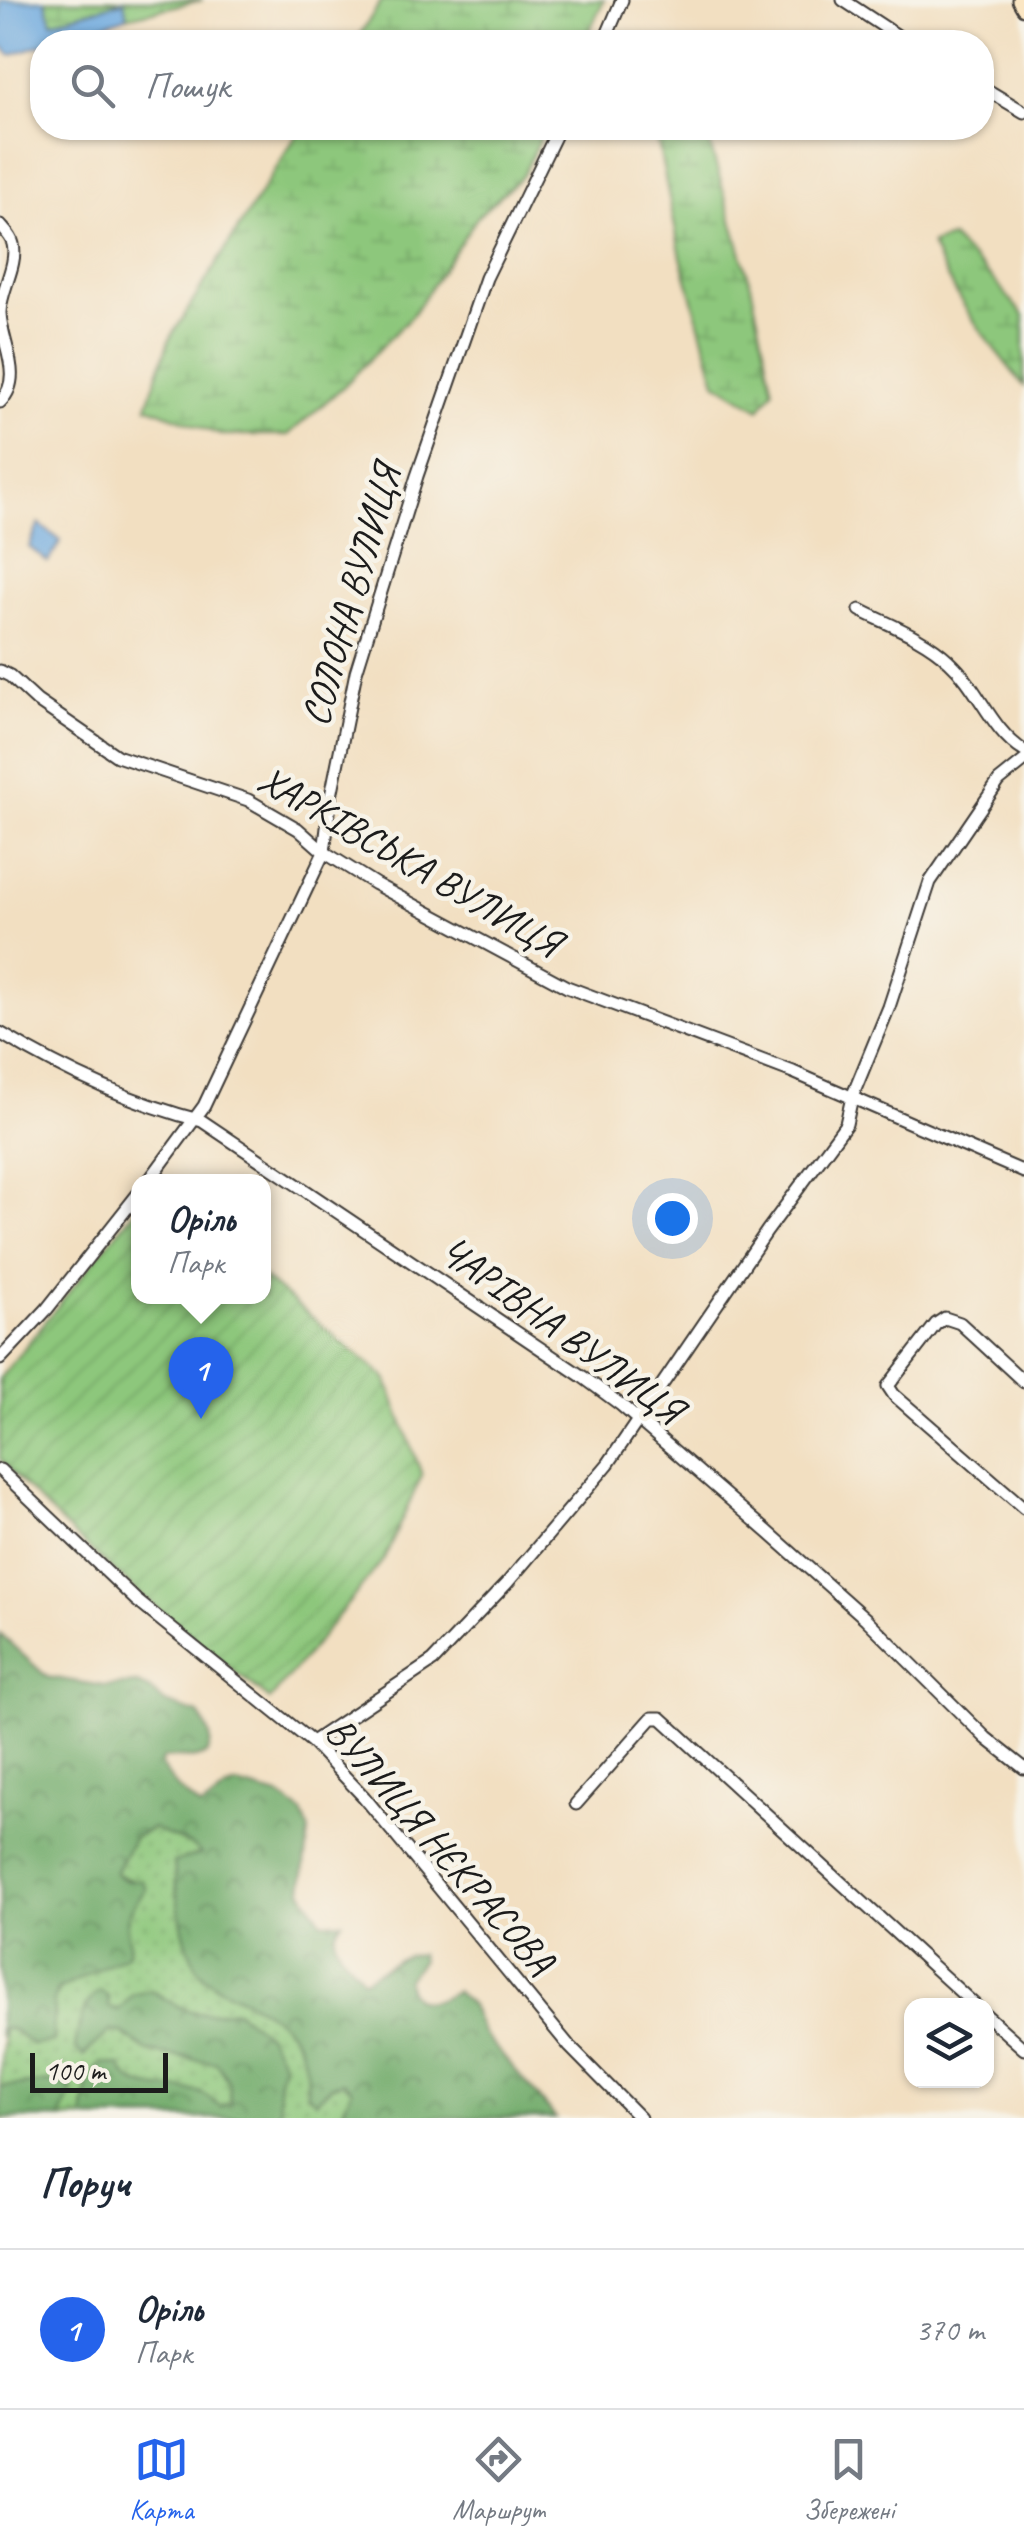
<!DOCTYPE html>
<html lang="uk">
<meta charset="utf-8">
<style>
body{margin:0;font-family:Caveat,sans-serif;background:#f6f6f7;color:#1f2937}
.controls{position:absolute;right:30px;bottom:30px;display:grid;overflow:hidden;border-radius:20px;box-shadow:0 2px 8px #0004}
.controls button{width:90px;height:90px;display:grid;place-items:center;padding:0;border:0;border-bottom:2px solid #e0e1e3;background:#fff;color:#1f2937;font:50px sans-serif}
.scale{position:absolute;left:30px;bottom:25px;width:138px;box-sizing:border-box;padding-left:10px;border:5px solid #1c1c1c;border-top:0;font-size:28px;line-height:35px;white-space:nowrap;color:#1c1c1c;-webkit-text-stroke:8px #f7f3e8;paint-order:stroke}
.you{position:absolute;left:672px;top:1218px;width:35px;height:35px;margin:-25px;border:8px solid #fff;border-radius:50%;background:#1a73e8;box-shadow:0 0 0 15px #1a73e833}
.badge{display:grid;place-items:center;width:65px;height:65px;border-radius:50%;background:#2563eb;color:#fff;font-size:32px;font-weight:700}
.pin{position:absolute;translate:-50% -82px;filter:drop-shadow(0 2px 5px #0008)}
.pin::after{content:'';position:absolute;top:52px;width:35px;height:30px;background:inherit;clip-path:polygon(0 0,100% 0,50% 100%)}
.popup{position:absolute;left:131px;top:1174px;width:140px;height:130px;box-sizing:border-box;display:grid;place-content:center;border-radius:20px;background:#fff;filter:drop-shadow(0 2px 8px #0005);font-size:32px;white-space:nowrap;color:#747a83}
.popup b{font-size:38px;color:#1f2937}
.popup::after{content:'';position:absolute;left:50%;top:100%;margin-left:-20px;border:20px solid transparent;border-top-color:#fff}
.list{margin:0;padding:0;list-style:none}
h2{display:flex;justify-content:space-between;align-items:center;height:130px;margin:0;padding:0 40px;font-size:42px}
h2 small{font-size:32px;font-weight:400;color:#747a83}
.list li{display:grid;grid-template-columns:65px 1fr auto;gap:30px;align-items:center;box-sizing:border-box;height:160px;padding:0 40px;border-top:2px solid #e0e1e3}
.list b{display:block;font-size:38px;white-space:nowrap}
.list p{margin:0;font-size:32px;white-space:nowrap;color:#747a83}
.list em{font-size:32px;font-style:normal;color:#747a83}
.icon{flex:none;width:55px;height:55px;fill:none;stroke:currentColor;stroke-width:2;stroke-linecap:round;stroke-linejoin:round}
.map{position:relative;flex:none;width:1024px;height:2118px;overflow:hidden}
.search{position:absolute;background:#fff;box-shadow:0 2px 8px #0004;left:30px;right:30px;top:30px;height:110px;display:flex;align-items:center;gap:25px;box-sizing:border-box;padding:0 35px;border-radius:40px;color:#747a83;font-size:38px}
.sheet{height:290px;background:#fff}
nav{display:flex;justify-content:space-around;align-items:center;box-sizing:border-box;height:140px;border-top:2px solid #e0e1e3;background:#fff;font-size:28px;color:#747a83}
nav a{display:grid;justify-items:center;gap:5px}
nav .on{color:#2563eb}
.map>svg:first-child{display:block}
.grass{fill:url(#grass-dots);stroke:#54724c;stroke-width:2.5}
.forest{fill:url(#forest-crowns);stroke:#476444;stroke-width:2.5}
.wetland{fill:url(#wetland-marsh);stroke:#54724c;stroke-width:2.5}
.garden{fill:url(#garden-furrows);stroke:#54724c;stroke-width:2.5}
.water{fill:#6faadf;stroke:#46637e;stroke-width:2.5}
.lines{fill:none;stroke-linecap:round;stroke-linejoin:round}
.street-casing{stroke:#3c3935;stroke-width:15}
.secondary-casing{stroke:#3c3935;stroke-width:19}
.street{stroke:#fff;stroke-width:11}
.secondary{stroke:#fbe6c3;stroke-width:15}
.labels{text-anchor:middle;stroke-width:9;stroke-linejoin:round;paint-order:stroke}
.street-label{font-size:40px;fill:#1c1c1c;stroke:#f7f3e8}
</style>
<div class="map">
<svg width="1024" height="2118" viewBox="0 0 1024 2118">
<defs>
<pattern id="grass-dots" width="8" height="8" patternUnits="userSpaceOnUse" patternTransform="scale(2.5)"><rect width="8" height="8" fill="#8dc77c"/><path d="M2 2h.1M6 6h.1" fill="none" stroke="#79aa6b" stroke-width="1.8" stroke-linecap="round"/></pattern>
<pattern id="forest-crowns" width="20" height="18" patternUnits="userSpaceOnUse" patternTransform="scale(2.5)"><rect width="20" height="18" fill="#72ac6c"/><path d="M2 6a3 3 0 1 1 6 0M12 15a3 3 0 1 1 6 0" fill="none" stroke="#5d8b58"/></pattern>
<pattern id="wetland-marsh" width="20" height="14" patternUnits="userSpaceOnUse" patternTransform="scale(2.5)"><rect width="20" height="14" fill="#8dc77c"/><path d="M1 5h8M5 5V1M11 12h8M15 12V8" fill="none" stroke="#79aa6b"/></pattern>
<pattern id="garden-furrows" width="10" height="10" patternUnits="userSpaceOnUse" patternTransform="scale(2.5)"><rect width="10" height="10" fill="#8dc77c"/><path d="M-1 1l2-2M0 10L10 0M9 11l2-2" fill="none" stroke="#79aa6b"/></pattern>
</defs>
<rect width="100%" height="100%" fill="#f7f3e8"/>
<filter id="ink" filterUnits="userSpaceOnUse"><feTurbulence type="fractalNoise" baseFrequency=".01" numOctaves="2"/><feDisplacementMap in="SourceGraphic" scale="20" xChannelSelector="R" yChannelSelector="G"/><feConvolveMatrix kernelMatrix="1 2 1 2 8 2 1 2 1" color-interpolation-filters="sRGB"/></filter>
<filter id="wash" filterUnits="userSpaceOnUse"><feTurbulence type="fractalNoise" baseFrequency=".0048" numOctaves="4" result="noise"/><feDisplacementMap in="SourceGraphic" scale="40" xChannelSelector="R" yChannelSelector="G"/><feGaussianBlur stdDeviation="2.25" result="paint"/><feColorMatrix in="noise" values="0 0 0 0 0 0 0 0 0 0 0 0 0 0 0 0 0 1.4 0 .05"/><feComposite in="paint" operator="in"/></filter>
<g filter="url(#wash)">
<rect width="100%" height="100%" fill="#f2dfc1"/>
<path class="grass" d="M153,1828C169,1838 189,1841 202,1854L174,1863L214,1985C268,2011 310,2024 307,2093L316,2101L332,2085L343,2082L352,2089L340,2118H281L278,2084L283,2062L236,2010C193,2017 187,2013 151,1990L133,1995L119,2010L109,2007L83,2056L109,2031L120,2032L149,2052L218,2063L229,2081L230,2103L221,2107L201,2093L142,2086L125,2076L83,2118H60L72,2088L0,2087L3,2028L14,2030L32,2044L58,1990L127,1954C132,1942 128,1939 127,1928C125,1913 138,1900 146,1888L115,1873L134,1837Z"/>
<path class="forest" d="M0,1634L47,1677L104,1686L137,1684L150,1689L165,1703L199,1714C207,1727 215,1738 208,1753C191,1764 179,1755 162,1759L161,1766L178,1789L200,1808C213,1802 225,1786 238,1785L279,1796L302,1812L309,1832L302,1890L322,1922L342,1921C322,1943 350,1962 363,1979L407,1955L420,1954L421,1961L407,1979C411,2010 434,2003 455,1991L471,2005L482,2032L556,2118H340L352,2089L343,2082L332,2085L316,2101L307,2093C310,2033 277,2015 228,1992C217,1986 204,1979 197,1968C181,1939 176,1895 174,1862L201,1854C189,1840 169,1838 153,1828L134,1837L115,1873L124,1880H142L146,1889C138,1900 125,1913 127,1928C128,1939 132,1942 127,1954L58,1990L54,2000L53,2042L32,2045L14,2030L3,2028L0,2037Z
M151,1990C187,2013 193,2017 236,2010L268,2035L283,2062L278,2084L281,2118H83L89,2078L102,2063L121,2066C133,2098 175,2084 201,2093C208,2096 215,2103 221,2107L230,2103L229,2081L217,2063L149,2052L121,2032L110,2031L83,2056L75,2048C79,2027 81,2003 100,1991L108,1997L109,2007L118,2010L133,1995Z
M53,2082L73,2088L60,2118H0V2087Z"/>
<path class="wetland" d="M45,0H203L127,17L123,1L52,22Z
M382,0H604L584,42H355Z
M301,128H545L523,175L478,216L413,314L345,385L288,435H220L147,406L169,340Z
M655,128H705L751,285L773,390L760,409L716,382L681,257Z
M951,238L994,280L1024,316V386C988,342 953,297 931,244Z"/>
<path class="garden" d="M138,1206V1296H264V1278L386,1378L422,1475L384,1559L270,1700C176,1624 80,1550 0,1459V1378Z"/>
<path class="water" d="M0,0H45L52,22L124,1L127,17L10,55L0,43Z
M39,524L61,541L48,562L29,547Z"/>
</g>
<g filter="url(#ink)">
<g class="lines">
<defs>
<path id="street" d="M843,0L907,42
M604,42L622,0
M982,87L1024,112
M0,225C5,231 11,236 13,244C18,265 0,291 0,313C1,343 25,377 0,402
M860,610C890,625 925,638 949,661C979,688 990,729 1024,751
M0,671L10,676L37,701L117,756L248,800L298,829L324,852L375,884L567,987L793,1072L1024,1172
M0,1033C63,1071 131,1103 202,1121L583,1377L621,1405L768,1532L866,1619L986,1738L1024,1768
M148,1182L204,1106L324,852L331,796L356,672L417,476L486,278L559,128
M0,1359L47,1309L138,1194
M1024,1382L960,1323L945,1318L936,1324L888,1386L894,1395L1024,1508
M0,1470L136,1600L312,1742L364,1797L570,2047L640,2118
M312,1742L433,1661L507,1583L608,1464L767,1231L846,1124L852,1097L889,1007L930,882L999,781L1024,761
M576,1804L652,1718H661L976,2006
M986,2015L1024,2049"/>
<path id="secondary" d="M1020,0L1024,7"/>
</defs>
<use href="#street" class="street-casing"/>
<use href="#secondary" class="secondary-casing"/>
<use href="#street" class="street"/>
<use href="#secondary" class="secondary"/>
</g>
</g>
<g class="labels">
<g class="street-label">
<text transform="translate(350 595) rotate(-74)" y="14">СОЛОНА ВУЛИЦЯ</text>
<text transform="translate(410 860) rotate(30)" y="14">ХАРКІВСЬКА ВУЛИЦЯ</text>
<text transform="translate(562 1329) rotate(36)" y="14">ЧАРІВНА ВУЛИЦЯ</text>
<text transform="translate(441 1845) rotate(49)" y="14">ВУЛИЦЯ НЄКРАСОВА</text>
</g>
</g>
</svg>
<div class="controls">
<button><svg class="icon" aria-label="layers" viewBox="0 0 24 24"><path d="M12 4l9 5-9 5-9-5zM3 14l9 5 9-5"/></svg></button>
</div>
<div class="scale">100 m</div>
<div class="you"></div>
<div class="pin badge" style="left:201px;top:1419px">1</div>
<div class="popup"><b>Оріль</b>Парк</div>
<div class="search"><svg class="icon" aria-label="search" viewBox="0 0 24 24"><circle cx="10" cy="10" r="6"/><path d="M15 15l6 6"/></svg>Пошук</div>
</div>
<section class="sheet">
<h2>Поруч<small></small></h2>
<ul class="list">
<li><span class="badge">1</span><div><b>Оріль</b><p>Парк</p></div><em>370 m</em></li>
</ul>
</section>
<nav>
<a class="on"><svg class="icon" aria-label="map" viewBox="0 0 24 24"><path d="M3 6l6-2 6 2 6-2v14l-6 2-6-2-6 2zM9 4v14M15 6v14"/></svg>Карта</a>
<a><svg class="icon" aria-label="directions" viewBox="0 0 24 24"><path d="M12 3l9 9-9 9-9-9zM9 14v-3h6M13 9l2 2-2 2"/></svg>Маршрут</a>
<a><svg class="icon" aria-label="saved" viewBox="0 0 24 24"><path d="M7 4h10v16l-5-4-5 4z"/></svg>Збережені</a>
</nav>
